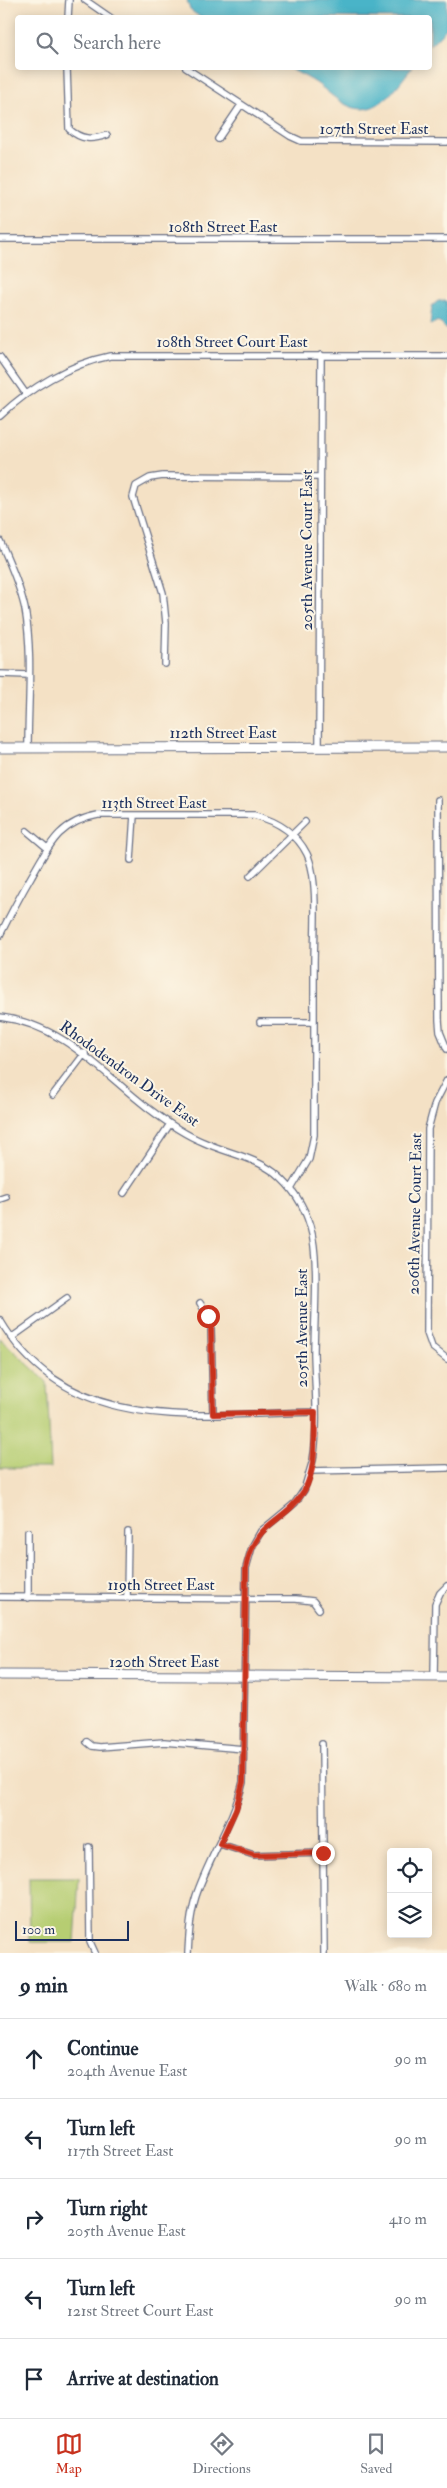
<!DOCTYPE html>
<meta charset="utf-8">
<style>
body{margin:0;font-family:"IM FELL Double Pica",serif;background:#f2f2f3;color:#1f2937}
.controls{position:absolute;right:15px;bottom:15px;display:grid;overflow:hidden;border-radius:5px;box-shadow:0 2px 12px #0003}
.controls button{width:45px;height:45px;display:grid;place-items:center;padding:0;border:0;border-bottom:1px solid #e0e1e3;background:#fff;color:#1f2937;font:25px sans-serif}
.scale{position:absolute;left:15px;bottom:12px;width:114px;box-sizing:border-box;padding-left:5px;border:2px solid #1b2f5e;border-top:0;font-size:14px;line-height:18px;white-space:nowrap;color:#1b2f5e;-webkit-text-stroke:4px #fcf5e5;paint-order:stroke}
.stop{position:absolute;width:15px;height:15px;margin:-11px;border:4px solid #c8321e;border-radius:50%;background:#fff}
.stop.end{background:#c8321e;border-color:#fff;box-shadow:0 1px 5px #0008}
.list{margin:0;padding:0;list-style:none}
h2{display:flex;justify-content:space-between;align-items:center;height:65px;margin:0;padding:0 20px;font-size:21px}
h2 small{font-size:16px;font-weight:400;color:#747a83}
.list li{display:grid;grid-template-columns:32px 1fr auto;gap:15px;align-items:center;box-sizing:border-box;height:80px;padding:0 20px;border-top:1px solid #e0e1e3}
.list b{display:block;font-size:19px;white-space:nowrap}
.list p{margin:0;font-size:16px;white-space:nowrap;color:#747a83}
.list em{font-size:16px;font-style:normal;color:#747a83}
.icon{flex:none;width:28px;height:28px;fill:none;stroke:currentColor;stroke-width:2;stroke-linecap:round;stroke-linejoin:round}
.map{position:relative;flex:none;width:447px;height:1953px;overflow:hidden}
.search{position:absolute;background:#fff;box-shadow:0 2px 12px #0003;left:15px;right:15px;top:15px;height:55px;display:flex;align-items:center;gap:12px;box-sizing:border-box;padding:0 18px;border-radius:5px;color:#747a83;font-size:19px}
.sheet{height:465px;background:#fff}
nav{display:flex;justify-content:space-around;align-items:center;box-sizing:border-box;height:70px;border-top:1px solid #e0e1e3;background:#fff;font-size:14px;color:#747a83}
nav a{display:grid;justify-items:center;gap:2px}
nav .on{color:#c8321e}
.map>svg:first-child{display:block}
.green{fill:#b6cd72;stroke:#687e68}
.water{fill:#4ab4c8;stroke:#327293}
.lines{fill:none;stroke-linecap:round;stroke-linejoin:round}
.street-casing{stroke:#676d82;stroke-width:8}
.secondary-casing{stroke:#676d82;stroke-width:11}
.street{stroke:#fff;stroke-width:5.5}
.secondary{stroke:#fff;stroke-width:9}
.route{stroke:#c8321e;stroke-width:6}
.labels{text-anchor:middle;stroke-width:4;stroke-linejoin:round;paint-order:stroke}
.street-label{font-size:16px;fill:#1b2f5e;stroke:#fcf5e5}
</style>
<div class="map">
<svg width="447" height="1953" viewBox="0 0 447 1953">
<rect width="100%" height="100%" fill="#fcf5e5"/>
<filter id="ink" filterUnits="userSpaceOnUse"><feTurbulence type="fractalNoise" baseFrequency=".02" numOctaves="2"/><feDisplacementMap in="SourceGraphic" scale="10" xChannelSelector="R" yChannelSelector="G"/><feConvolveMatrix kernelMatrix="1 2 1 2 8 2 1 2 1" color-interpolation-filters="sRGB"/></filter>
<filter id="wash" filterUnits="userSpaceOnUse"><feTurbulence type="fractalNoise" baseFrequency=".0096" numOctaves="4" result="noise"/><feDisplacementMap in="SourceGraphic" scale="20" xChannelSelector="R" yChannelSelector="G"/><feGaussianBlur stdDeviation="1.12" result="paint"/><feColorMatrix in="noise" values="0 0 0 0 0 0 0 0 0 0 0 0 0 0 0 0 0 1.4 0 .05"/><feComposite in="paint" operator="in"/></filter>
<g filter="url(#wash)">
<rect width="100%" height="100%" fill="#f4e1c5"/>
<path class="green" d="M0,1338L47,1382L51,1468H0Z
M29,1878H79L75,1942H30Z"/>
<path class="water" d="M187,0H447V28L430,45V18L200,17L190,10Z
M288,68H412C403,78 396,90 385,99C362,119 343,105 324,89C314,80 300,74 288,68Z
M438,301H447V330L438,321L430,325L432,306Z"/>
</g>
<g filter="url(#ink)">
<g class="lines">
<defs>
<path id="street" d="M85,0L111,18
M68,18L69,0
M67,68L69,129C81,140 92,140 107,135
M186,68L290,136L301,141L447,142
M218,139L241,105
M0,239H447
M0,357L26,394
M0,416C29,388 70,364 110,356H447
M0,541C10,563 20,586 25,609C33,654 28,702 28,748
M165,664L166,623L163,593L133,497L136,486L150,478L163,476L320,477
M0,674L28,675
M319,746L321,355
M438,800L439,1020L440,1032L447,1049
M27,831L46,847
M131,860L134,815
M250,876L305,822
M0,935C10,915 20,896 31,877C49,846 58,822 98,815H254C277,821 296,832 307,854C319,879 314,936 314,964C314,1021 314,1078 314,1135L309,1159L291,1189
M0,1017C64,1025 100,1071 148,1108C165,1121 183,1134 203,1142C227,1153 254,1157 275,1173C292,1187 304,1205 310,1226C320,1259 314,1318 314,1354C315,1388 319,1426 313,1460L304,1490L295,1503L261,1531L252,1547L246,1568L243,1782C233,1823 209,1857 196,1896C190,1915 189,1934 188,1953
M260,1022H314
M447,1080L435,1103L428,1129L427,1333L432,1347L447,1359
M53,1095L85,1053
M124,1193L170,1124
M0,1199L6,1197
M200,1303L208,1316L211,1328L213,1414
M0,1320C69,1437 198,1414 315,1412
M11,1338L67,1298
M310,1471L447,1468
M28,1532V1598
M0,1597L296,1599L313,1601L319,1609
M127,1598L128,1532
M434,1677L435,1604L440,1593L447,1586
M87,1742L92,1746L100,1747L164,1742L244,1749
M322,1744L324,1953
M220,1844L254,1855L323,1853
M89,1847L90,1942L95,1953"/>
<path id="secondary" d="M0,748L447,747
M0,1675L447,1677"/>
</defs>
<use href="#street" class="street-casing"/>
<use href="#secondary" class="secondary-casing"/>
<use href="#street" class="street"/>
<use href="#secondary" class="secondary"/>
</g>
</g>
<g class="lines" filter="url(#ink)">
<path class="route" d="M208,1316L211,1328L213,1414L315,1412C314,1438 317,1468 304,1491C283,1526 256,1518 246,1568L243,1782L236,1809L220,1844L254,1855L323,1853"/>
</g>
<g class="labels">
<g class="street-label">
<text x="374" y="134">107th Street East</text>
<text x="223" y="232">108th Street East</text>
<text x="232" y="347">108th Street Court East</text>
<text transform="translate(306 550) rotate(-90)" y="6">205th Avenue Court East</text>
<text x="223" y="738">112th Street East</text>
<text x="154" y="808">113th Street East</text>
<text transform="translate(130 1073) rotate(36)" y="6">Rhododendron Drive East</text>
<text transform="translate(414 1214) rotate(-89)" y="6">206th Avenue Court East</text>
<text transform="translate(301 1328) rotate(-90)" y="6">205th Avenue East</text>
<text x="161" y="1590">119th Street East</text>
<text x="164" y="1667">120th Street East</text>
</g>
</g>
</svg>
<div class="controls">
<button><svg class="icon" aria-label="locate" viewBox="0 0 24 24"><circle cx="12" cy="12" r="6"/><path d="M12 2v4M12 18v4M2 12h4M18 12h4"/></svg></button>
<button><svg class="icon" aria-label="layers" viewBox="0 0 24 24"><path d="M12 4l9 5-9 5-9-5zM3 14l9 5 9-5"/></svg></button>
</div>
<div class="scale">100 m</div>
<div class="stop" style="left:208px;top:1316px"></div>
<div class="stop end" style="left:323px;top:1853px"></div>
<div class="search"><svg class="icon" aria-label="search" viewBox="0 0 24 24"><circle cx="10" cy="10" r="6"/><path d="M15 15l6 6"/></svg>Search here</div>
</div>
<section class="sheet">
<h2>9 min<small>Walk · 680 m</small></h2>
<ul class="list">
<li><svg class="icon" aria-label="ahead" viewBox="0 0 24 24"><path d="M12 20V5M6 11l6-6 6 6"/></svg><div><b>Continue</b><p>204th Avenue East</p></div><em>90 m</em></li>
<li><svg class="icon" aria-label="left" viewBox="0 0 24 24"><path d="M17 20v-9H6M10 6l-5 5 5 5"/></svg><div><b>Turn left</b><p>117th Street East</p></div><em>90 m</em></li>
<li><svg class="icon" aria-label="right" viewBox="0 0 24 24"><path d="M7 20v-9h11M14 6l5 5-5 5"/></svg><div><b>Turn right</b><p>205th Avenue East</p></div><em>410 m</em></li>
<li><svg class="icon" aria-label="left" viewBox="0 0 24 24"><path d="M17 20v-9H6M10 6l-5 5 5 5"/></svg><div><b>Turn left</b><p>121st Street Court East</p></div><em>90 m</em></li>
<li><svg class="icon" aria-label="arrive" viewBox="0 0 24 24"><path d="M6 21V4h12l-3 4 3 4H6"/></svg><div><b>Arrive at destination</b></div></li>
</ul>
</section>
<nav>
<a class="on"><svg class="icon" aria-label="map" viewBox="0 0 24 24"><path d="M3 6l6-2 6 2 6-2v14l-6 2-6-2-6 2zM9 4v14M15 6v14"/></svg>Map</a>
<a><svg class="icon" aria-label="directions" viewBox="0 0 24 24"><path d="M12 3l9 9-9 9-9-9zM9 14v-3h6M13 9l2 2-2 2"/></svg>Directions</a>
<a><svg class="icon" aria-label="saved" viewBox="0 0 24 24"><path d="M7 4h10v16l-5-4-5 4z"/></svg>Saved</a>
</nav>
